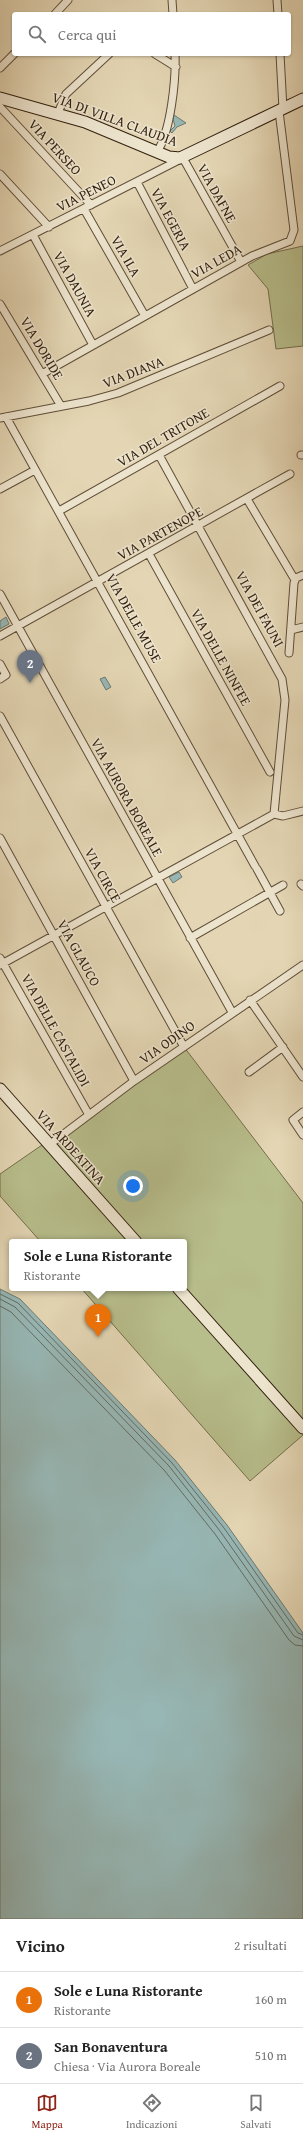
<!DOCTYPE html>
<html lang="it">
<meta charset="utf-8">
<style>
body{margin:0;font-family:"Gentium Book Plus",serif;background:#f6f6f6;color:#222}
.you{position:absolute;left:133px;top:1186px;width:14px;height:14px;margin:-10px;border:3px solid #fff;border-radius:50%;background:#1a73e8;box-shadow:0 0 0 6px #1a73e833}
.badge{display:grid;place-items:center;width:26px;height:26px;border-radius:50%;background:#8f2418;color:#fff;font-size:13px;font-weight:700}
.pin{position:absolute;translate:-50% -33px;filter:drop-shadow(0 1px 2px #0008)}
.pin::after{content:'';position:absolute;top:21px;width:14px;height:12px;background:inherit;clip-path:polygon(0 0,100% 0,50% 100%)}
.popup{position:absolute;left:9px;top:1239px;width:178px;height:52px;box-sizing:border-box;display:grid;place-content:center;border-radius:4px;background:#fff;filter:drop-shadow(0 1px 3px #0005);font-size:13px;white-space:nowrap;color:#767676}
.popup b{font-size:15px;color:#222}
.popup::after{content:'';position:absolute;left:50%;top:100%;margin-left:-8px;border:8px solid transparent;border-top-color:#fff}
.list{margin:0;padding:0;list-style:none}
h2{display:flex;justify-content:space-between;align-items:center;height:52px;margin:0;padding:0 16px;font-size:17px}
h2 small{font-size:13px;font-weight:400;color:#767676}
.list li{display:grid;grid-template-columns:26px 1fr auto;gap:12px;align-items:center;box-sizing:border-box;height:56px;padding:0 16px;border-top:1px solid #e0e0e0}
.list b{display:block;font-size:15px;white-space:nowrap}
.list p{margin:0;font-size:13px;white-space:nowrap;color:#767676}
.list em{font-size:13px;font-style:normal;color:#767676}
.icon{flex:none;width:22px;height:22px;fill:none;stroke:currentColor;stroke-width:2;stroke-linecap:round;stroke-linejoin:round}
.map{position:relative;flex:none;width:303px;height:1919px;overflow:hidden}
.search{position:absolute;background:#fff;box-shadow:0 1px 3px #0004;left:12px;right:12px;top:12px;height:44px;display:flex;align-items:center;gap:10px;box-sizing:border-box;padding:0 14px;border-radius:4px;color:#767676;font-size:15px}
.sheet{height:164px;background:#fff}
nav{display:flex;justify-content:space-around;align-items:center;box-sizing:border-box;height:56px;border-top:1px solid #e0e0e0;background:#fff;font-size:11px;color:#767676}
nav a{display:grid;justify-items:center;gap:2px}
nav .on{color:#8f2418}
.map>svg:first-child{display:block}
.green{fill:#b7bd8b;stroke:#746e4c}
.water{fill:#97b7b5;stroke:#6e7a72}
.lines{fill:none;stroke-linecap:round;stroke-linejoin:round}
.shore{stroke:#646b62;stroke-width:1}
.street-casing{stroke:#5e4d38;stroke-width:9}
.secondary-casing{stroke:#311f0e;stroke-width:13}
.street{stroke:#ede4ce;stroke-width:7}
.secondary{stroke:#ede4ce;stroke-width:11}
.labels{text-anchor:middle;stroke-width:3;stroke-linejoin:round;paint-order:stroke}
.street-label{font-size:14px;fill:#311f0e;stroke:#ede4ce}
</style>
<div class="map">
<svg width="303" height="1919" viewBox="0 0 303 1919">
<rect width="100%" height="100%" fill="#e4d6b4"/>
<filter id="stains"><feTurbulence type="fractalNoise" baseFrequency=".005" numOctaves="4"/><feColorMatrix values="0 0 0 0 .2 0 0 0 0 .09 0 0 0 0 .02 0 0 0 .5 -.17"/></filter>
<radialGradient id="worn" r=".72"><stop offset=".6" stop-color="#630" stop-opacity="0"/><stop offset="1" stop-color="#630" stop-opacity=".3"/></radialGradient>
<path class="green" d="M303,246V346L276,349L268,289L248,265L267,254Z
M184,1047L303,1203V1435L250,1481L81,1288H184V1242H41L0,1196V1174Z"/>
<path class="water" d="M174,115L186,123L177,127L172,133L170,131L175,126L173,119Z
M6,617L9,624L0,629V621Z
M105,677L111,687L106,690L100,679Z
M179,872L182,877L173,883L169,877Z
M0,1289L20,1299L175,1460L227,1525L303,1633V1919H0Z"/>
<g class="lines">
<path class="shore" d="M0,1294L18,1303L172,1463L224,1528L298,1633L303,1635
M0,1299L15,1307L169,1466L220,1531L294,1636L303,1640
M0,1306L11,1312L164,1470L215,1534L289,1640L295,1645L303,1646"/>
<defs>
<path id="street" d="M172,0L173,14
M277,0L278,14
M55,14L68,0
M155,54L176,67
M280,54L283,109
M0,68L14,54
M0,107L91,205
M58,113L66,94L109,54
M157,152C171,131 176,79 175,54
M0,174L49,227
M137,182L193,289
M84,209L145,316
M33,235L93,345
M0,251L183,158L241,262
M0,304L61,406
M42,374L252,256L290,241L294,230L279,111
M6,417L255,866
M0,418L89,401L118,393L269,330
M159,455L282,679L285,700L274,814
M301,455H303
M0,489L35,470
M247,499L295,580
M59,511L280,386
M149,554L270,772
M0,594L232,1012
M291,630L303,627
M0,636L290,474
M289,653L294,583L296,578L303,575
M0,664L6,675L0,679
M0,716L184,1047
M0,838L134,1081
M257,869L280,911
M301,884L303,886
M190,938L283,885
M0,958L89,1115
M0,965L274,814L283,816L303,811
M250,1000L303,1077
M249,1072L283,1047
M303,1112L293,1120L303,1135
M49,1145L134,1081L303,965"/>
<path id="secondary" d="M0,98L85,122L169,157L180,158L303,99
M0,1089L136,1242
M178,1288L303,1428"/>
</defs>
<use href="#street" class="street-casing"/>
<use href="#secondary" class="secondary-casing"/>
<use href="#street" class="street"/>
<use href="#secondary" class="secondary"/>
</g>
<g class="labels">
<g class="street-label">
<text transform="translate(115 119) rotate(20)" y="5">VIA DI VILLA CLAUDIA</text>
<text transform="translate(55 147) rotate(47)" y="5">VIA PERSEO</text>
<text transform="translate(86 193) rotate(-27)" y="5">VIA PENEO</text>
<text transform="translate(217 193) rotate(61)" y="5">VIA DAFNE</text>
<text transform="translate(171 219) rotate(62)" y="5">VIA EGERIA</text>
<text transform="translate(126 256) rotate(60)" y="5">VIA ILA</text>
<text transform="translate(216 261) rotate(-29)" y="5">VIA LEDA</text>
<text transform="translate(75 284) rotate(61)" y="5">VIA DAUNIA</text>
<text transform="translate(42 348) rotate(59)" y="5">VIA DORIDE</text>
<text transform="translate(133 372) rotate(-21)" y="5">VIA DIANA</text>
<text transform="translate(163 437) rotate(-30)" y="5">VIA DEL TRITONE</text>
<text transform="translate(160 533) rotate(-29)" y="5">VIA PARTENOPE</text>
<text transform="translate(260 609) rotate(61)" y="5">VIA DEI FAUNI</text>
<text transform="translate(134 618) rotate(61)" y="5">VIA DELLE MUSE</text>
<text transform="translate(221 657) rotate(61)" y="5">VIA DELLE NINFEE</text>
<text transform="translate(127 797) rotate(61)" y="5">VIA AURORA BOREALE</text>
<text transform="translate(103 875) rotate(61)" y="5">VIA CIRCE</text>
<text transform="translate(79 953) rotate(61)" y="5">VIA GLAUCO</text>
<text transform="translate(56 1030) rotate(61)" y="5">VIA DELLE CASTALIDI</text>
<text transform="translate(167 1042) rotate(-35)" y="5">VIA ODINO</text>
<text transform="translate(71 1147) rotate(48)" y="5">VIA ARDEATINA</text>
</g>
</g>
<rect width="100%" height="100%" filter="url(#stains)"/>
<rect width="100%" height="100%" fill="url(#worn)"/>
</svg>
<div class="you"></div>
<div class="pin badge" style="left:98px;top:1337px;background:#e8710a">1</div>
<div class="popup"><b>Sole e Luna Ristorante</b>Ristorante</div>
<div class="pin badge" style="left:30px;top:683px;background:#6b7280">2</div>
<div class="search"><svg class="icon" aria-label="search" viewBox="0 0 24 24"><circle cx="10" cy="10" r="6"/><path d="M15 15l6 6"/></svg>Cerca qui</div>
</div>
<section class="sheet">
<h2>Vicino<small>2 risultati</small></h2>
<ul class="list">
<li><span class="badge" style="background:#e8710a">1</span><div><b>Sole e Luna Ristorante</b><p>Ristorante</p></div><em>160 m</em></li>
<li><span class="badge" style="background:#6b7280">2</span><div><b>San Bonaventura</b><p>Chiesa · Via Aurora Boreale</p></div><em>510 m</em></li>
</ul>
</section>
<nav>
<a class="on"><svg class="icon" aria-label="map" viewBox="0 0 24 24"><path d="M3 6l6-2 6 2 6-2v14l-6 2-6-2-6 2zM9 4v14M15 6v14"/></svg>Mappa</a>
<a><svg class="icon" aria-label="directions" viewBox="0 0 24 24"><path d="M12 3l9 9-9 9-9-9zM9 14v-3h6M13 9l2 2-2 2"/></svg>Indicazioni</a>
<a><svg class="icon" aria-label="saved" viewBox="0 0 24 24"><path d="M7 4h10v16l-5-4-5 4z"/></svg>Salvati</a>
</nav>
